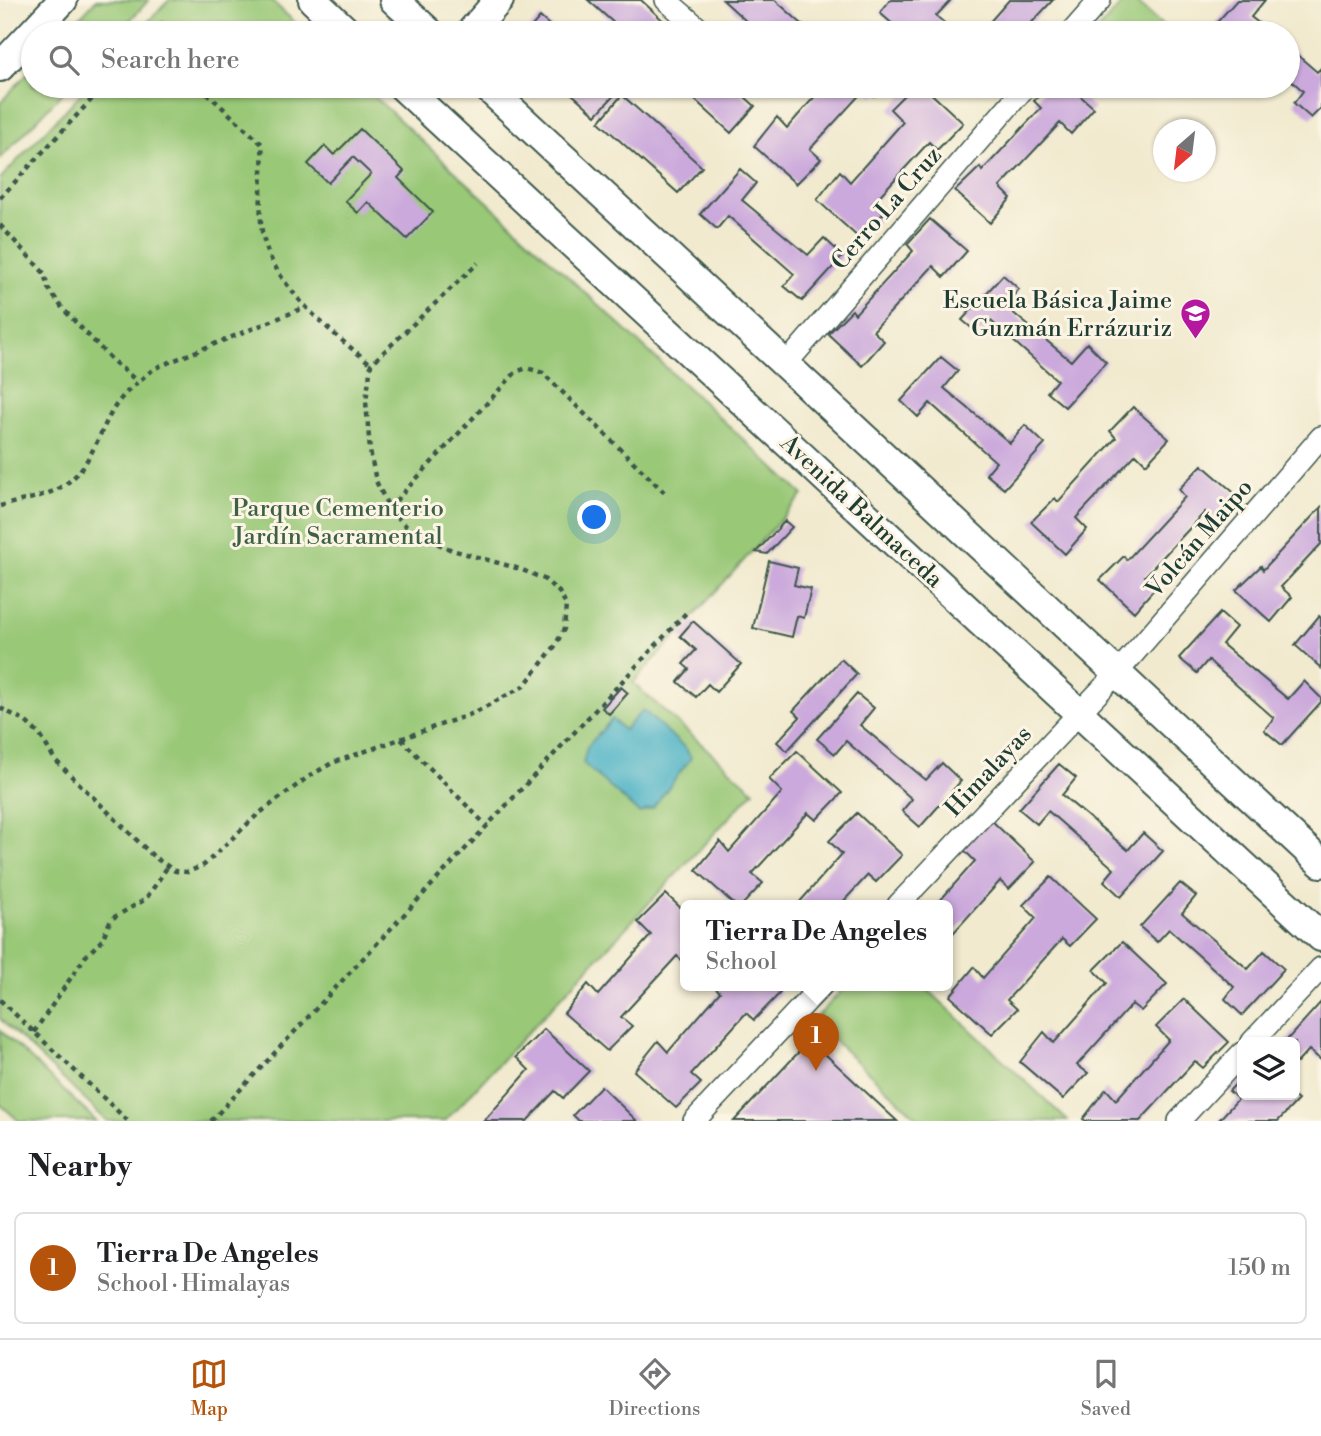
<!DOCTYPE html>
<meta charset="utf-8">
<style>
body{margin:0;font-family:"Libre Bodoni",serif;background:#f2f2f2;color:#202124}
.controls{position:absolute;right:21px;bottom:21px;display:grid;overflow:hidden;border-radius:10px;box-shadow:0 2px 5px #0004}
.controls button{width:63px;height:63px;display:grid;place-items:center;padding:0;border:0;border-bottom:2px solid #e0e0e0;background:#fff;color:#202124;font:35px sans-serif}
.compass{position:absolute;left:1153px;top:119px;width:63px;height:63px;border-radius:50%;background:#fff;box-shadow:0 2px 5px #0004;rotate:208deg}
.you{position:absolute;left:595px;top:518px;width:24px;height:24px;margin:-18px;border:5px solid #fff;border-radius:50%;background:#1a73e8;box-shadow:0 0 0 10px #1a73e833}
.badge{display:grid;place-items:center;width:46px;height:46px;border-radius:50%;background:#b45309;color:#fff;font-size:23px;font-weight:700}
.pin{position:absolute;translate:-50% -58px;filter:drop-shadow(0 2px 4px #0008)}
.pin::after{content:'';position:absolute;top:37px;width:24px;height:21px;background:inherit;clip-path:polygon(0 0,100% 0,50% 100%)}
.popup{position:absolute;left:680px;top:900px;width:273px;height:91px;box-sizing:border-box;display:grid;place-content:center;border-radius:10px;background:#fff;filter:drop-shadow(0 2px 5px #0005);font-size:23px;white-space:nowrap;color:#757577}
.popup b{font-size:26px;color:#202124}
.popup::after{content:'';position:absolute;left:50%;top:100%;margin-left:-14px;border:14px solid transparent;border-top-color:#fff}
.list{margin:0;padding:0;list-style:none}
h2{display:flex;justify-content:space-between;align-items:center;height:91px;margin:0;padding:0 28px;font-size:30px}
h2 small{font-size:23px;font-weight:400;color:#757577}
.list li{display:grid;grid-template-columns:46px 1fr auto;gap:21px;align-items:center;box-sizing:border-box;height:112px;margin:0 14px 14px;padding:0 14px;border:2px solid #e0e0e0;border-radius:10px}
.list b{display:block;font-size:26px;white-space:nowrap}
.list p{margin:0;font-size:23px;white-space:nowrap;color:#757577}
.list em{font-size:23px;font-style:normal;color:#757577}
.icon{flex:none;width:38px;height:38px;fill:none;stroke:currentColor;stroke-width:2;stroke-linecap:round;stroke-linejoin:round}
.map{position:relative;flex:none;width:1321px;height:1121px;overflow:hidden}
.search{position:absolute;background:#fff;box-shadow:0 2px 5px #0004;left:21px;right:21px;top:21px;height:77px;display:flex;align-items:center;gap:18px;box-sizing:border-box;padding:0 24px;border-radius:38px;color:#757577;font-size:26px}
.sheet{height:217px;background:#fff}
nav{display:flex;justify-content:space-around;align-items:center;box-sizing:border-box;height:98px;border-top:2px solid #e0e0e0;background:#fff;font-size:19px;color:#757577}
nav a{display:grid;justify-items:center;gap:4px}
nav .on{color:#b45309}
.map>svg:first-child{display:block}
.green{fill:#99c877;stroke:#5c8256;stroke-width:2}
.water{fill:#47b1c5;stroke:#33777c;stroke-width:2}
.building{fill:#cba9dc}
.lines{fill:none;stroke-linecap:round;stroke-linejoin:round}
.street-casing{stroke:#3e574b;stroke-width:24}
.secondary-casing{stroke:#3e574b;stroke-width:32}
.path{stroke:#3e574b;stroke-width:4.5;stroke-dasharray:5 5;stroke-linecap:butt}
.street{stroke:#fff;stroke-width:21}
.secondary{stroke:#fff;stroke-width:28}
.labels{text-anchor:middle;stroke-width:6;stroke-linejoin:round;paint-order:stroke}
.street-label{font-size:24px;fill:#1f3d34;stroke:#fcf5e5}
.poi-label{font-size:24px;fill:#1f3d34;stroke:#fcf5e5;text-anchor:end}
.park-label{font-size:24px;fill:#3e6045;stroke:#fcf5e5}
</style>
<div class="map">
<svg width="1321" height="1121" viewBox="0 0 1321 1121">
<rect width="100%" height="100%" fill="#fcf5e5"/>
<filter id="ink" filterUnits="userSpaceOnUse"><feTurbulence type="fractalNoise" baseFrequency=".0143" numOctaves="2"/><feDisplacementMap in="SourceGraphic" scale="14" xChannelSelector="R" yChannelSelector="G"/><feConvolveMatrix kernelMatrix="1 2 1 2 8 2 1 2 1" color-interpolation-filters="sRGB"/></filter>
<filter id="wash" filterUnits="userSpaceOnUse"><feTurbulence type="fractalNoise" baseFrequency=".00686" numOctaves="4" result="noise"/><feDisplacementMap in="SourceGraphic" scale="28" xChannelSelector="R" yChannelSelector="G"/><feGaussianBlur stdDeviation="1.57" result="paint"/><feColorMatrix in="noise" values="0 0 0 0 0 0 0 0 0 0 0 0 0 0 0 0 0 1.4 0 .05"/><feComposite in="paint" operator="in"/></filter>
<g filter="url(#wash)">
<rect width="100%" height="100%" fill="#f1eacf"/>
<path class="green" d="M96,0H149L118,33H65Z
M169,0H271L306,33H137Z
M1125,0H1134L1171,33H1095Z
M33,67V86H69L0,159V103Z
M88,86H363L803,495L633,683L754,791L445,1121H107L0,1019V179Z
M847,985H923L1068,1121H921L813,1021Z
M0,1030L96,1121H19L0,1104Z"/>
<path class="water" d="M643,710L686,749L691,758L653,808L639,813L583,763L587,747L612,719L624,730Z"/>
<g id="blocks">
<path class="building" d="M588,0H641L670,27L664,33H625Z
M723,0H775L812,33H759Z
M890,0H951L936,16L947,25L939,33H903L880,13Z
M1009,0H1053L1022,33H980Z
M1237,0H1265L1251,17L1271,33H1211L1209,31Z
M540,17L558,33H526Z
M1288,47L1317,72L1321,68V108L1311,118L1294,103L1303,91L1288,77Z
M563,86H616L620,89L596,115Z
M680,86H733L755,106L731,133Z
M824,86H884L874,96L865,89L810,149L821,159L796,184L754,146L777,117L787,128Z
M913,86H923L963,123L937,150L929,142L873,203L884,213L859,238L817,200L840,171L850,182L903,122L890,109Z
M1048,86H1069L1094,108L1071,134L1060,123L1000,187L1011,198L990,223L955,191L980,167L982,171L1041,108L1034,101Z
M622,95L702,167L678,193L599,122Z
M360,129L404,171L398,178L433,212L407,239L368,202L358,213L345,201L371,174L353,157L328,183L308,164L325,146L334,155Z
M740,169L756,183L742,200L808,255L824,238L843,256L802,301L784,286L794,274L728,216L717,229L700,214Z
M930,219L967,251L944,277L933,266L873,331L884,341L862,366L828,334L852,310L855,314L913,251L907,244Z
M1003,275L1019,289L1005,306L1071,361L1087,343L1106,362L1065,407L1047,392L1057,380L991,321L980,335L962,320Z
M941,357L958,371L944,388L1010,443L1025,425L1045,444L1004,489L986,474L996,462L930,403L918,417L901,401Z
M1133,407L1169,439L1146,464L1136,454L1076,518L1087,529L1065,554L1031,522L1055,498L1058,502L1116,438L1110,431Z
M1202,465L1239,497L1215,522L1205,512L1145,576L1156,587L1134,612L1100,580L1124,556L1127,560L1185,497L1179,489Z
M1321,507V544L1281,587L1292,597L1271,622L1236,590L1261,566L1263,570Z
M785,521L792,527L767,554L756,552Z
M769,561L798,568L794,585L811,589L804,618L797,616L792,637L753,628Z
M1220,613L1236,627L1222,644L1288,699L1304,681L1321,698V702L1282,745L1264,730L1274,718L1208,660L1197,673L1179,658Z
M1319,616L1321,618V668L1295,645Z
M693,621L741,664L716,692L708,684L696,697L678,682L689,669L683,664L696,650L680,636Z
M841,659L857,674L787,751L777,742L800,717L793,711Z
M621,687L628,693L609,714L602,708Z
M857,694L874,708L860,725L926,780L942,763L961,781L920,827L902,811L912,799L846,741L835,754L817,739Z
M797,751L842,793L816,820L808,813L752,874L763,883L742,905H735L696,870L720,841L729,852L782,792L769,779Z
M1059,764L1076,778L1062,795L1128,850L1143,833L1163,851L1121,897L1104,881L1114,869L1048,811L1037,824L1019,809Z
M857,813L902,855L876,882L868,875L840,905H797L842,854L829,841Z
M990,819L1035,862L1009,889L1000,881L947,940V905H936L975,861L962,848Z
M1051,877L1096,919L1070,946L1062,939L1007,1000L1017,1009L992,1034L950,996L974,967L983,978L1036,918L1023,905Z
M1180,883L1196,896L1182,913L1248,969L1264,951L1284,969L1242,1015L1225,999L1234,987L1169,929L1157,942L1140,927Z
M666,894L685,912V963L677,956L621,1017L632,1026L607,1051L564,1013L588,984L598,995L651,935L638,922Z
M1122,942L1167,984L1141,1011L1132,1004L1077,1065L1088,1073L1063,1099L1020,1062L1044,1032L1054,1043L1107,983L1094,970Z
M713,985H772L780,993L754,1020L746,1013L691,1074L701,1083L676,1108L634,1071L658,1041L668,1052L720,992Z
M1184,999L1229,1042L1203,1068L1195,1061L1140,1121H1086L1083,1119L1106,1089L1116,1100L1169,1040L1156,1027Z
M1321,1002V1060L1309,1050L1297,1063L1295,1061V1042H1285Z
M544,1029L589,1071L563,1098L555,1091L527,1121H484L529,1070L516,1057Z
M810,1040L897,1121H734Z
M1242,1077V1095H1292L1298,1100L1278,1121H1218L1238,1099L1229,1091Z
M601,1086L637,1121H579L573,1115Z"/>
</g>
</g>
<g filter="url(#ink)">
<use href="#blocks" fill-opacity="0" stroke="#3e574b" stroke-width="2"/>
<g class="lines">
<defs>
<path id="street" d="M666,0L704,33
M1071,33L1100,0
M786,364L1026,86
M898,905L1117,673L1321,437
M1252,1042L1321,968
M694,1121L822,985
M1179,1121L1242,1053"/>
<path id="secondary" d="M313,0L348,33
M394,0L430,33
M470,33L499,0
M0,67L63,0
M402,86L1321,937
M486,86L1321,863"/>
</defs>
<use href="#street" class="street-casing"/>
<use href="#secondary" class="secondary-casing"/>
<path class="path" d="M153,33L164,22
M199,86L262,144C264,173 258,202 262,231C270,284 332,333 371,364
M0,198L104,86
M0,225L44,273L48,288L63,309L113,361L137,381
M0,506C22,500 48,497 67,483C91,466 100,429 116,405C127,390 141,379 155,368L306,307
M389,508L516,372L527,368L543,373L664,492
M0,708L24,720L40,735L55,760L154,857L175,871L188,872L204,865L257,815L308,777L332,763L474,713L524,686L555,646L564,629L566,605L559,592L544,579L520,569L452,550L427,539L406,526L389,508L376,481L370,451L366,401L371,364L478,263
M401,739L487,826
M0,1000L128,1121
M34,1032L85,957L102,940L111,919L146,899L168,866
M211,1121L686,613"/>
<use href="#street" class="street"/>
<use href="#secondary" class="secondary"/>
</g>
</g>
<defs>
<symbol id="school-pin" viewBox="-11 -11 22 30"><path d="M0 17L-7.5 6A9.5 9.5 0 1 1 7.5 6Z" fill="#b5179e" stroke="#fcf5e5"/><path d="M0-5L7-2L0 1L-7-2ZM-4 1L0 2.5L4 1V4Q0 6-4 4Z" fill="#fff"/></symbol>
</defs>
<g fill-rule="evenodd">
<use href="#school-pin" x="1178" y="296" width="35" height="47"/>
</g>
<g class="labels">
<g class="street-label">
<text transform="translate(886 208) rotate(-49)" y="8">Cerro La Cruz</text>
<text transform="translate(862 511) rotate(43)" y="8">Avenida Balmaceda</text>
<text transform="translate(1199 538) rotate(-49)" y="8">Volcán Maipo</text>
<text transform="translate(988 771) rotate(-47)" y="8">Himalayas</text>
</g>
<g class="poi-label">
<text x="1172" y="308">Escuela Básica Jaime<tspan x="1172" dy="28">Guzmán Errázuriz</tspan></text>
</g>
<g class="park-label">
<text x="338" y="516">Parque Cementerio<tspan x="338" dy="28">Jardín Sacramental</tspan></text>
</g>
</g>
</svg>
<div class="controls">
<button><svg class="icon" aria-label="layers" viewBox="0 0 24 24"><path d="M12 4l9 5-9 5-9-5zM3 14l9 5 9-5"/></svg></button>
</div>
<svg class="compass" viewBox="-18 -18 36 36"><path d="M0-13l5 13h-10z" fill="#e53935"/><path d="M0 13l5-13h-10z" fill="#757577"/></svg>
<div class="you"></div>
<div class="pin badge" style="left:816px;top:1071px">1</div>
<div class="popup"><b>Tierra De Angeles</b>School</div>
<div class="search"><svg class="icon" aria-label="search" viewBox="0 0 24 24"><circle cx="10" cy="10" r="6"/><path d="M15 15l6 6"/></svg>Search here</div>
</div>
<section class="sheet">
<h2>Nearby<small></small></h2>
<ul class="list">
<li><span class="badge">1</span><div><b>Tierra De Angeles</b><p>School · Himalayas</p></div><em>150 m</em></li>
</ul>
</section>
<nav>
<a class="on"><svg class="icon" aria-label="map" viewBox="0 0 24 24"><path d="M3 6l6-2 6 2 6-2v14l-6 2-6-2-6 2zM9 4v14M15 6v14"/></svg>Map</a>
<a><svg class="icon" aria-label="directions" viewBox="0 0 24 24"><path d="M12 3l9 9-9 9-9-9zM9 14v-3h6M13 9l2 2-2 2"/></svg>Directions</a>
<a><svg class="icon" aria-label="saved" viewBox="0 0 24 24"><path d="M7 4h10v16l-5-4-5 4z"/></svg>Saved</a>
</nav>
